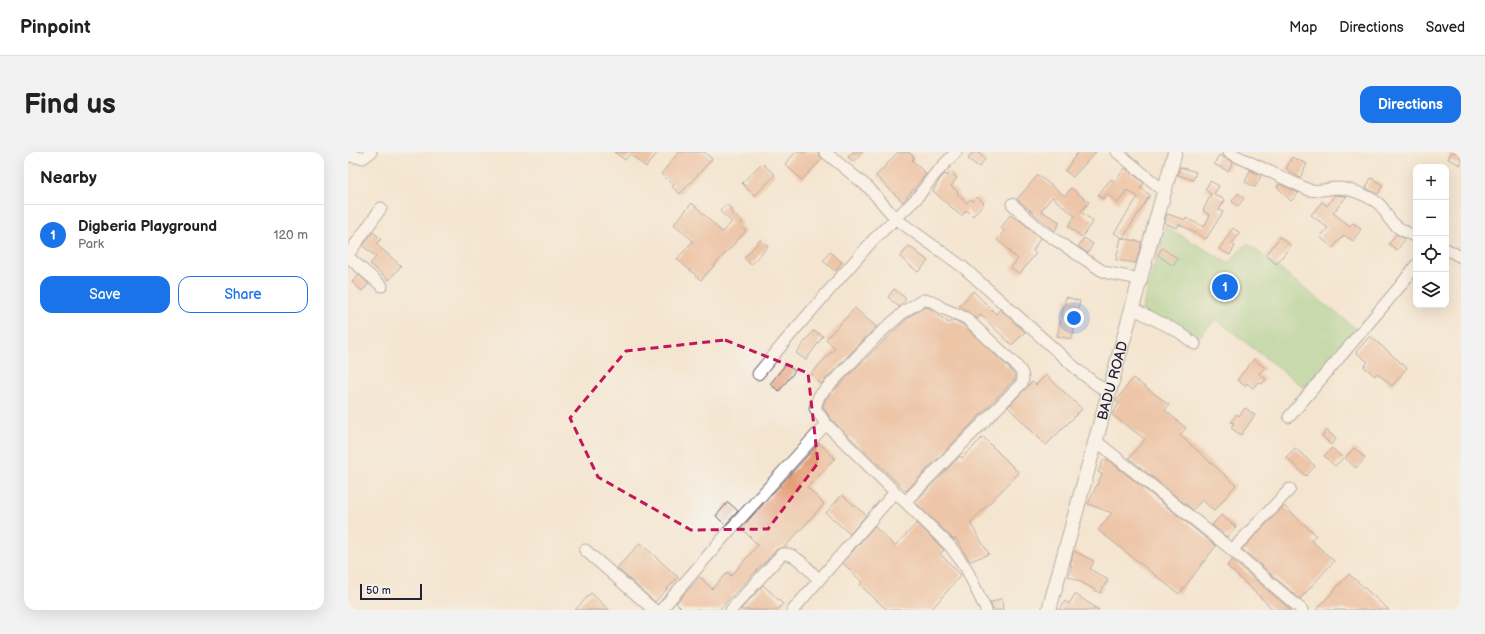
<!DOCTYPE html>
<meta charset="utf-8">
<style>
body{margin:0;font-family:"Balsamiq Sans",sans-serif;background:#f2f2f2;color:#222}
.controls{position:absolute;right:12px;top:12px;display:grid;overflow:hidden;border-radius:8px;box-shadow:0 4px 16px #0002}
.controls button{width:36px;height:36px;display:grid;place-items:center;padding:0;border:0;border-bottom:1px solid #e0e0e0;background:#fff;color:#222;font:20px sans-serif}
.scale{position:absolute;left:12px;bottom:10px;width:62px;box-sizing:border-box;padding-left:4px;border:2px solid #22223b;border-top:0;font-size:11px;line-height:14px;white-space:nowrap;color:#22223b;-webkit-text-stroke:3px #f6f6f2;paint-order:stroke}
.you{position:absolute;left:726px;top:166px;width:14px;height:14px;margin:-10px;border:3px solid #fff;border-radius:50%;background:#1a73e8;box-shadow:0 0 0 6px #1a73e833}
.badge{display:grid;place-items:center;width:26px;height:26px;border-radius:50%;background:#1a73e8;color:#fff;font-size:13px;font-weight:700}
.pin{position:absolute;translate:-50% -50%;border:2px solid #fff;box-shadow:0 1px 4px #0006}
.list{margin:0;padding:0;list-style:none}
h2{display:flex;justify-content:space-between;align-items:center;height:52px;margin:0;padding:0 16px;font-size:17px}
h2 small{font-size:13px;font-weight:400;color:#767676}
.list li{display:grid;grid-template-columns:26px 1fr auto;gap:12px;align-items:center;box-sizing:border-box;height:60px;padding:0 16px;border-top:1px solid #e0e0e0}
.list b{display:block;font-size:15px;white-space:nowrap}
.list p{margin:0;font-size:13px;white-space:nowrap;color:#767676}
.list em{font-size:13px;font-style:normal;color:#767676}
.actions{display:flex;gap:8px;padding:12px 16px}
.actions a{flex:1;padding:9px 0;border:1px solid #1a73e8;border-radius:12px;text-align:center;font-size:14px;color:#1a73e8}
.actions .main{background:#1a73e8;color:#fff}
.icon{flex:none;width:22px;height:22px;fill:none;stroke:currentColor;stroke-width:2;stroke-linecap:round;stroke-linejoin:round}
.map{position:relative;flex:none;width:1113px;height:458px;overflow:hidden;border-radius:12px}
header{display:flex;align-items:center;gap:24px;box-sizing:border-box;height:56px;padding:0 20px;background:#fff;border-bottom:1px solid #e0e0e0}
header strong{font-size:19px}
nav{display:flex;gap:22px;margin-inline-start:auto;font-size:14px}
.intro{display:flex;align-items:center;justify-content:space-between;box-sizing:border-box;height:96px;padding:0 24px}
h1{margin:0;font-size:28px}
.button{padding:10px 18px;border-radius:12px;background:#1a73e8;color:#fff;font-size:14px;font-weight:700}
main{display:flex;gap:24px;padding:0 24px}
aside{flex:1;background:#fff;border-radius:12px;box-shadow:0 4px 16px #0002}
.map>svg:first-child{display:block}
.green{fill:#92cc81;stroke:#5a775e}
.building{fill:#e59f78}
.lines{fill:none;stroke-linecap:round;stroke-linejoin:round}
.minor-casing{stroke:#6c666f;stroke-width:13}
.major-casing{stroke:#6c666f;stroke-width:16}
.minor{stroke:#fff;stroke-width:11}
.major{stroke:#fff;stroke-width:14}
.marked{fill:none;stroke:#c2185b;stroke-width:3;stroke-dasharray:8 5;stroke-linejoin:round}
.labels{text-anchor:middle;stroke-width:3;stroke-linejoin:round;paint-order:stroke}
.street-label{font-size:14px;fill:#22223b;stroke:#f6f6f2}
</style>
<header>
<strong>Pinpoint</strong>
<nav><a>Map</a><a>Directions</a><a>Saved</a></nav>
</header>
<div class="intro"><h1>Find us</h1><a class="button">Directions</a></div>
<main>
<aside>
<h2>Nearby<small></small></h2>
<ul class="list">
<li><span class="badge">1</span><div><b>Digberia Playground</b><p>Park</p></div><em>120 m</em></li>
</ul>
<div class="actions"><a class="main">Save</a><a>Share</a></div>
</aside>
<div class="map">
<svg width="1113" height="458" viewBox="0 0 1113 458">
<rect width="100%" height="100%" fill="#f6f6f2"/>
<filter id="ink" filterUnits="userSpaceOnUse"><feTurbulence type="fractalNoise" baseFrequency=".025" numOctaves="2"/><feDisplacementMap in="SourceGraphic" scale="8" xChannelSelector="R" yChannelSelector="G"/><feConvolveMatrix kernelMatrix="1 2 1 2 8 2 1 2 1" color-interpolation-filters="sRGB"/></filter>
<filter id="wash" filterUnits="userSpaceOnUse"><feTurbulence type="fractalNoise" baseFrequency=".012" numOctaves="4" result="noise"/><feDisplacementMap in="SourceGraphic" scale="16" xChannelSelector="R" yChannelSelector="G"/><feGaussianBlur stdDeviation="0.9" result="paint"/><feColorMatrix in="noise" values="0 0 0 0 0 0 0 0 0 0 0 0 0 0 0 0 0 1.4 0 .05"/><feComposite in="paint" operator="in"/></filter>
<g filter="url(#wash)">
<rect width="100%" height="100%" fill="#f4e5d0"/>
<path class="green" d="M817,74L880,111L899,91L1011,179L956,236L868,167L845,191L794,158Z"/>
<g id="blocks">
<path class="building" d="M266,0H310L298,15L282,2L277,8Z
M331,0H356L364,7L332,42L324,35L326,33L313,22Z
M448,0H469L474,7L454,28L437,12Z
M505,0H515L506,10L500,5Z
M550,0H560L566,5L564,8L578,22L555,50L528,24Z
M625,0H629L637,7L631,15L620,7Z
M730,0H748L725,25L717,19Z
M1103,0H1113V13L1100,7Z
M871,3L885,10L880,19L866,12Z
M944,5L959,12L952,26L938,17Z
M414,11L427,23L407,44L394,31Z
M832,15L848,20L845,28L830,23Z
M777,16L796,31L792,36L802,43L775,86L766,81L790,45L779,38L770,51L759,42L755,47L750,43L763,27L767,30Z
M902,18L913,24L907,35L897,30Z
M602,20L609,26L603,34L610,40L609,42L619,51L622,47L625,49L629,45L636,51L625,64L619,58L613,64L585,39L592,27L597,22L599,24Z
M690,23L717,44L723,36L741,50L733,60L745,69L734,85L720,74L727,64L704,45L693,59L712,70L707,79L669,47Z
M1023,26L1035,33L1030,42L1018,36Z
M862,29L871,34L866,42L877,48L871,58L875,60L858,87L831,72L829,76L817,71L819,62L838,68V66L856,75L862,63L855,59L863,42L857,38Z
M931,32L951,41L943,49L929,35Z
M890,41L896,46L890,54L884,49Z
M987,43L999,44L985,61L1002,74L1005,71L1013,77L1005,89L996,83L985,96L972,85L980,76L963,63L974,50L979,54Z
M344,51L374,80L384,70L372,59L378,52L384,57L382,59L395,70L392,74L398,79L353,128L329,107L345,89L326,72Z
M662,63L673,69L692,86L685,99L688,101L672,122L663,116L670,107L661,100L662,99L649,88L656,79L653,76Z
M885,76L892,81L884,92L887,94L882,103L871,97Z
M25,80L33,87L28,92L53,114L41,128L22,112L28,105L15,94Z
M1048,82L1057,87L1049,98L1041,92Z
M932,85L943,94L928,112L918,103Z
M736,86L745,92L740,101L730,95Z
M773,86L794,90L788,111L768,108Z
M413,87L420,94L403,113L396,106Z
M561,94L580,109L570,120L552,105Z
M814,96L830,107L825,114L810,103Z
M482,100L494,110L487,119L475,109Z
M11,123L21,132L14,139L4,130Z
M546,137L558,147L551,155L540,145Z
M625,139L648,162L652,157L677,180L664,193L633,163L629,167L611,154Z
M718,145L732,149L724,187L709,184Z
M577,155L581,156L601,171L605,168L614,172L662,217L668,226L558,339L483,267L475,255L477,248L507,217L562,164Z
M507,156L528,175L473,232L463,222L487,196L478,187Z
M465,179L475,184L458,208L448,201Z
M1022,184L1059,216L1044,234L1029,221L1027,224L1016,215L1020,210L1008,200Z
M906,207L917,216L911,222L918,227L914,232L910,230L905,236L899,231L897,234L889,228Z
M438,212L447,219L431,239L422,232Z
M698,223L734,257L698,293L660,255L684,230L688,233Z
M785,226L821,253L817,258L838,276L832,283L888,333L866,359L854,348L845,358L781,306L797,287L764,263L771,251L768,249Z
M897,256L907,263L893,283L883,276L886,271L883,270L889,262L891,264Z
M979,278L988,287L983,293L974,284Z
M635,285L671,321L622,371L641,402L622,409L607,386L606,388L567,350L612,304L614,306Z
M471,291L487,306L459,335L476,352L437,395L429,397L371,458H335L328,451L352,425L364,437L380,420L383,424L410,393L393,376Z
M947,296L967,314L958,324L938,305Z
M984,296L995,306L987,314L976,304Z
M1006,296L1017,306L1008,316L997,306Z
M756,307L763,310L868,394L831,442L750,378L764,361L740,352L754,322L750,320Z
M494,343L518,363L502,382L478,361Z
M380,350L390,359L377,373L368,364Z
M936,354L968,383L963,388L986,409L952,447L894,397Z
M873,363L888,375L879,385L864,373Z
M569,371L596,398L592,402L613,423L583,458H539L512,433L514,430L495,411L526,374L547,394Z
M292,391L330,425L307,450L269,416Z
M726,399L746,409L742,417L760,428L752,441L735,431L720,424L724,413H722Z
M884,408L943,458H926L879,414Z
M1001,422L1041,458H968Z
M415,433L435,452L429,458H392Z
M243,441L261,458H227Z
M727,442L751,458H711L717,449L721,452Z
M654,446L655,458H645L642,451Z"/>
</g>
</g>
<g filter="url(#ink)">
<use href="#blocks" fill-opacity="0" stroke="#6c666f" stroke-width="1"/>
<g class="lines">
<defs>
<path id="minor" d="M477,0L521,36L548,67L615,115L732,220L760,241
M769,0L816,39
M880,0L961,38C972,40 980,36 991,36C1003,37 1017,43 1027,49C1034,53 1036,58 1040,65C1046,75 1058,80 1068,85
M0,4L15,6L23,0
M664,52L694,79L753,118L760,121L792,127
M1098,97L1113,105
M0,103L33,56
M0,105L34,134
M784,156L831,180L847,192
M410,222L444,181L525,88L568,47L587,22L608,0
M941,265L1053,133L1068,113
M748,289L884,398L954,458
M557,350L674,231C677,222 672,218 667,212L618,166L594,156L584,149L575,148L558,158L531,182L471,244L467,256L478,272L602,394L618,416L638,458
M237,398L306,458
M884,398L942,337
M313,458L382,378L478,272
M383,458L434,402C448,400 462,419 471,428
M445,458L547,340"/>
<g id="major">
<path id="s1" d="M701,458L827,0"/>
</g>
</defs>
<use href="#minor" class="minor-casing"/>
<use href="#major" class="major-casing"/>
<use href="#minor" class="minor"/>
<use href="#major" class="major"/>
</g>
</g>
<path d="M0 0H1113V458H0ZM377,188L460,221L470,311L420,377L343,378L250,325L222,266L278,199Z" fill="#f4e5d0" fill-opacity=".55" fill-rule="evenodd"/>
<path class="marked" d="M377,188L460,221L470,311L420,377L343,378L250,325L222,266L278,199Z"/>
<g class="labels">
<g class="street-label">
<text dy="5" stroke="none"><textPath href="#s1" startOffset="238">BADU ROAD</textPath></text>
</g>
</g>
</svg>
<div class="controls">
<button>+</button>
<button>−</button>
<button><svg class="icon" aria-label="locate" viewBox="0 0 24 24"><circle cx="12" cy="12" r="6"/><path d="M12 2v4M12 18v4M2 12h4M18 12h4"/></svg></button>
<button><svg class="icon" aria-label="layers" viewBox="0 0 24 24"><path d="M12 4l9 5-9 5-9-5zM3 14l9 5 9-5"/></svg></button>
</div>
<div class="scale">50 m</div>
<div class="you"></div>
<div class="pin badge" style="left:877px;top:135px">1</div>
</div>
</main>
